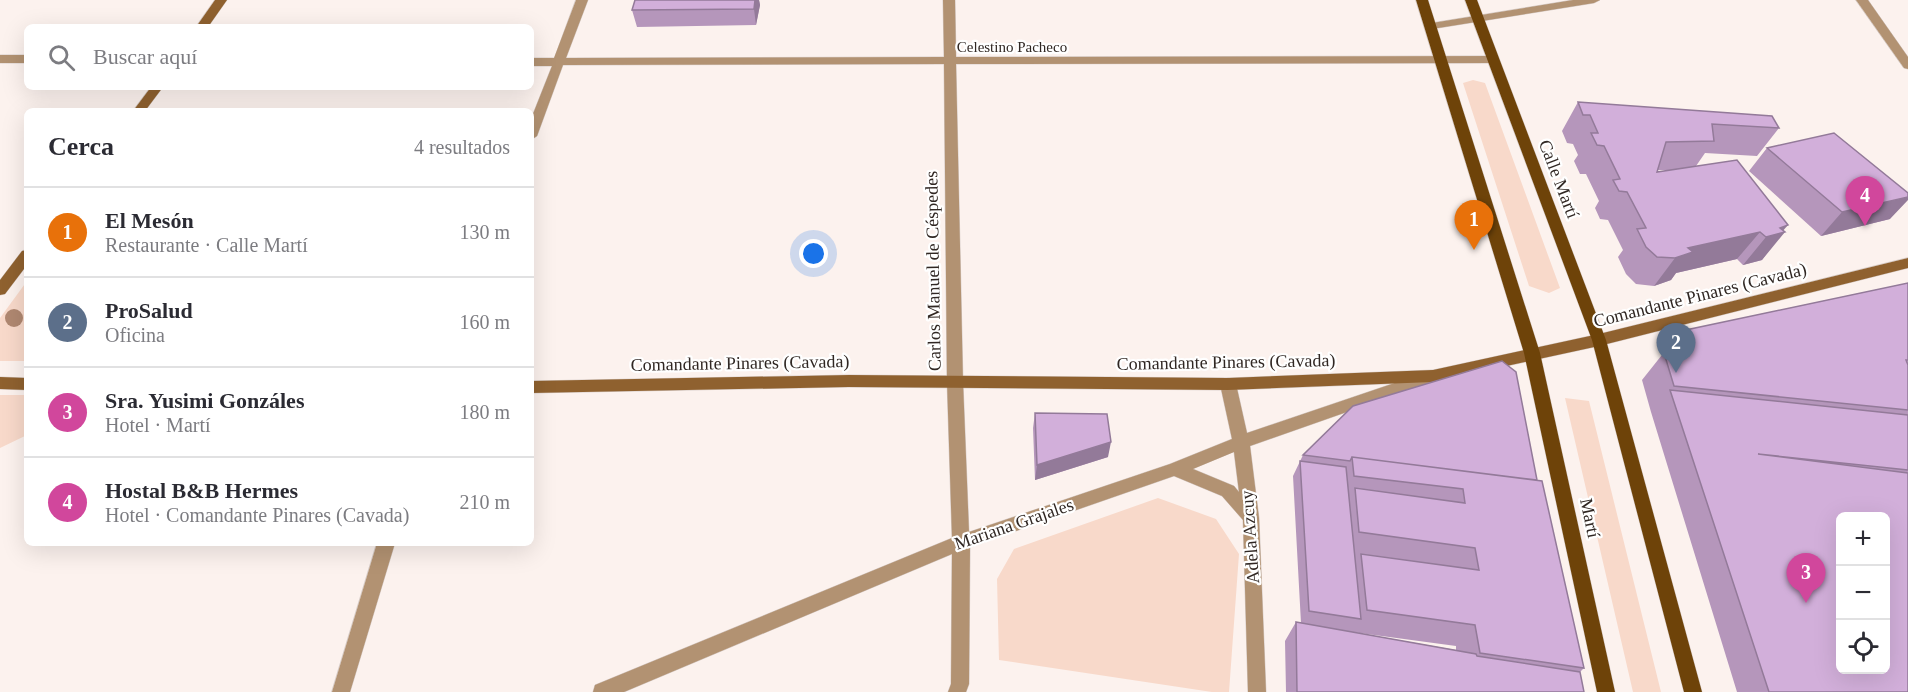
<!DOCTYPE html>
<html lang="es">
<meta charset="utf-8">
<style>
body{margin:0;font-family:Georgia,serif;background:#f7f7f7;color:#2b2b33}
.controls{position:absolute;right:18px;bottom:18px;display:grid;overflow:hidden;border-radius:9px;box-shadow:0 6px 24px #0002}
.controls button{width:54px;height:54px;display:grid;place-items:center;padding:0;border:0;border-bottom:2px solid #e1e1e2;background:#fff;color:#2b2b33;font:30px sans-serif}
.you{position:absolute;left:814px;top:254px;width:21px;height:21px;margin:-15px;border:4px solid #fff;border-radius:50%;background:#1a73e8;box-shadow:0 0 0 9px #1a73e833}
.badge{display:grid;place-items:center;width:39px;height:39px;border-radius:50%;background:#1a73e8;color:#fff;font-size:20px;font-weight:700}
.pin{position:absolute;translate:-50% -50px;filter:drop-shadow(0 2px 3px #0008)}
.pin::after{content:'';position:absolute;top:32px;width:21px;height:18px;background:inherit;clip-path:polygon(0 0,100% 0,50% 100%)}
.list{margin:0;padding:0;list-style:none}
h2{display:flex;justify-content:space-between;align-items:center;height:78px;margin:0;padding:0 24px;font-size:26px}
h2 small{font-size:20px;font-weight:400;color:#7c7c81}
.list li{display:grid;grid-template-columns:39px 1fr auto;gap:18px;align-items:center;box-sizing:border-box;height:90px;padding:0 24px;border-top:2px solid #e1e1e2}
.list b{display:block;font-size:22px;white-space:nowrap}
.list p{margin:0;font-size:20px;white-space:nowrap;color:#7c7c81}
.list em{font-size:20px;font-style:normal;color:#7c7c81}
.icon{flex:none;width:33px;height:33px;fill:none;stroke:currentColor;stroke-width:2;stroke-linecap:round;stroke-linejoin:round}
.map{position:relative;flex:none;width:1908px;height:692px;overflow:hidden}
.search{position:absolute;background:#fff;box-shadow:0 6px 24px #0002;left:24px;top:24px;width:510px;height:66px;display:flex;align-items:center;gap:15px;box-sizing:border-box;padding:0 21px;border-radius:9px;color:#7c7c81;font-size:22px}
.panel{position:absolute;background:#fff;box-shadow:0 6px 24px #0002;left:24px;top:108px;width:510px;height:438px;border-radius:9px}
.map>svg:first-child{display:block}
.green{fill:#f8d9ca}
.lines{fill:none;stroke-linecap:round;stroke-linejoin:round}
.minor-casing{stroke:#d7cdc9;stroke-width:1}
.tertiary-casing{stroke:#d7cdc9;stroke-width:1}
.secondary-casing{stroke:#d7cdc9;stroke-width:1}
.primary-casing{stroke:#d7cdc9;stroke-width:1}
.minor{fill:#b29272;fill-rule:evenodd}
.tertiary{fill:#b29272;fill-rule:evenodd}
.secondary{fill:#8f612f;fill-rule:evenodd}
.primary{fill:#6e4309;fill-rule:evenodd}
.tree{fill:#b08871}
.wall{fill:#b596bb;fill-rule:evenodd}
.shaded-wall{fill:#937a99}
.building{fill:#d2afda;stroke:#937a99;stroke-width:1.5;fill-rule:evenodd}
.labels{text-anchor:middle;stroke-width:4.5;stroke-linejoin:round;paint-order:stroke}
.far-street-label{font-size:15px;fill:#302723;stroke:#fff}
.street-label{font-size:18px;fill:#302723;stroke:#fff}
</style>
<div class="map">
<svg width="1908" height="692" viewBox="0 0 1908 692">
<rect width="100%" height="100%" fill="#fcf2ee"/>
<path class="green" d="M1473,80L1485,83L1560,288L1549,293L1529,286L1463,83Z
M27,281V361H0V318Z
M0,395H27V435L0,448Z
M1565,398L1589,401L1661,692H1633Z
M1158,498L1216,519L1239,554L1229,692H1212L999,660L997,579L1014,549Z"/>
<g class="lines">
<defs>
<path id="minor" d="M576,0H588L566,58L944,57L943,0H955L956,57L1497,56V62L1493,63L956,64L963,382L969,532L1170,464L1232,439L1220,384L1223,380L1228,378L1233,380L1236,384L1247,433L1430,371L1435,373L1438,377L1435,381L1250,446L1259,518L1266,692H1248L1243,520L1222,496L1174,476L970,547L969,684L966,692H948L951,684L952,554L624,692H593L595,685L952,538L947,382L944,64L563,65L537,136L531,140V119L552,66H531V58H554ZM1234,452L1239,492L1234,486L1193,469Z
M1573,0H1600L1594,3L1432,29L1426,26L1432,23Z
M0,55H27V63H0Z
M377,543H395L350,692H332Z"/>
<path id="tertiary" d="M1856,0H1868L1908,57V69L1904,68Z"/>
<path id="secondary" d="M215,0H227L208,27H196Z
M151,87H163L145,111H133Z
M27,250V265L5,294L0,295V280L22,251Z
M1908,258V268L1599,346L1433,382L1228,390L849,387L531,393V381L849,375L1228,378L1433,370L1599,334Z
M0,377L27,378V390L0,389Z"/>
<path id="primary" d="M1416,0H1428L1540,353L1615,692H1597L1524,353Z
M1465,0H1477L1606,340L1702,692H1684L1592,340Z"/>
</defs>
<use href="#minor" class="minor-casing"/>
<use href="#tertiary" class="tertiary-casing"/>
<use href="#secondary" class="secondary-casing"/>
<use href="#primary" class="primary-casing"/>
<use href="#minor" class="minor"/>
<use href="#tertiary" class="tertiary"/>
<use href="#secondary" class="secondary"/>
<use href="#primary" class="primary"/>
</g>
<circle class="tree" cx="14" cy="318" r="9"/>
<path class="wall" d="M635,0H759L760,5L756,25L637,27L632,10Z
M1578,102L1779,128L1757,156L1705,153L1696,166L1783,230L1762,260L1743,265L1737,259L1676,273L1671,280L1654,286L1636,284L1626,274L1618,257L1623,250L1608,220L1600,219L1595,208L1599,201L1586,174H1580L1574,161L1578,155L1573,144L1567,143L1562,131ZM1657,170H1671L1657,172Z
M1767,148L1890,219L1821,236L1749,171Z
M1908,283V692H1737L1651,412L1642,380L1681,331Z
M1516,372L1537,480L1584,668L1580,672L1584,692H1286L1285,641L1296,622L1301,623L1293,476L1303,455ZM1352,632L1456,646V650Z
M1035,413L1108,457L1035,480L1033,428Z"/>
<path class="shaded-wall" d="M755,0H759L760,5L756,25L754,9Z
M1908,197V200L1890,219L1821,236L1842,212Z
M1788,225L1781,233L1785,232L1762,260L1743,265L1766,237L1780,228Z
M1760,232L1737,259L1676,273L1671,280L1654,286L1675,258L1688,248Z
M1111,442L1108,457L1035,480L1037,465Z"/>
<path class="building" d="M635,0H755L754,9L632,10Z
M1578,102L1772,116L1779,128L1712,124L1714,141L1666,142L1657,172L1737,160L1788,225L1780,228L1785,232L1766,237L1760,232L1688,248L1693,252L1675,258L1657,257L1646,247L1637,229L1646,228L1627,192L1619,191L1613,180L1620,179L1604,146L1597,145L1591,133H1598L1590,115H1583Z
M1834,133L1908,193V197L1842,212L1767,148Z
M1908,283V360H1906L1908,365V410L1674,386L1664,353L1681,331Z
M1502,361L1516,372L1537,480L1352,457L1350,461L1303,455L1353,406Z
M1670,390L1908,415V470L1758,454L1908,473V692H1769ZM1840,516H1886V669H1840Z
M1035,413L1107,414L1111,442L1037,465Z
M1352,457L1542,481L1584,668L1480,653L1475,625L1367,610L1361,554L1479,570L1475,548L1359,532L1355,488L1465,503L1463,489L1354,476Z
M1300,461L1346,467L1361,619L1309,611Z
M1296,622L1476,654L1477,656L1580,672L1584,692H1297Z"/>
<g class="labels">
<g class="far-street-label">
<text x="1012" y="52">Celestino Pacheco</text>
</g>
<g class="street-label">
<text transform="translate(1559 179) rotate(69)" y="6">Calle Martí</text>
<text transform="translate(933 271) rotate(-91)" y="6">Carlos Manuel de Céspedes</text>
<text transform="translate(1700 295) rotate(-14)" y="6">Comandante Pinares (Cavada)</text>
<text transform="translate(1226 362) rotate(-1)" y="6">Comandante Pinares (Cavada)</text>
<text transform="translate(740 363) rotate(-1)" y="6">Comandante Pinares (Cavada)</text>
<text transform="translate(1590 518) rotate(78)" y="6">Martí</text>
<text transform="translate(1014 524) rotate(-19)" y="6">Mariana Grajales</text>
<text transform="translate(1250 537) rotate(-94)" y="6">Adela Azcuy</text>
</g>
</g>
</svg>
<div class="controls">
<button>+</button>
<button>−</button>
<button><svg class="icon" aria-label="locate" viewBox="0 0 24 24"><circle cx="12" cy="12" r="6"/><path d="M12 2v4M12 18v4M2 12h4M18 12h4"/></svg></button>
</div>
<div class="you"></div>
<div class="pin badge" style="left:1474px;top:250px;background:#e8710a">1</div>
<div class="pin badge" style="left:1676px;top:373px;background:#5c6f8a">2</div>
<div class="pin badge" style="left:1806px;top:603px;background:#d1479c">3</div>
<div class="pin badge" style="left:1865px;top:226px;background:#d1479c">4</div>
<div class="search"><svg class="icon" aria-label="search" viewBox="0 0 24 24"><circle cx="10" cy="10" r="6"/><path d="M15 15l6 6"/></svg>Buscar aquí</div>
<section class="panel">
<h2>Cerca<small>4 resultados</small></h2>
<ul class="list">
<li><span class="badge" style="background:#e8710a">1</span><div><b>El Mesón</b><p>Restaurante · Calle Martí</p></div><em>130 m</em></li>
<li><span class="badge" style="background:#5c6f8a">2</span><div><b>ProSalud</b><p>Oficina</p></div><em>160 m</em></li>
<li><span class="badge" style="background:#d1479c">3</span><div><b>Sra. Yusimi Gonzáles</b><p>Hotel · Martí</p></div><em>180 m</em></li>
<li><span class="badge" style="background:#d1479c">4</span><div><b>Hostal B&amp;B Hermes</b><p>Hotel · Comandante Pinares (Cavada)</p></div><em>210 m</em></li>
</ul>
</section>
</div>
